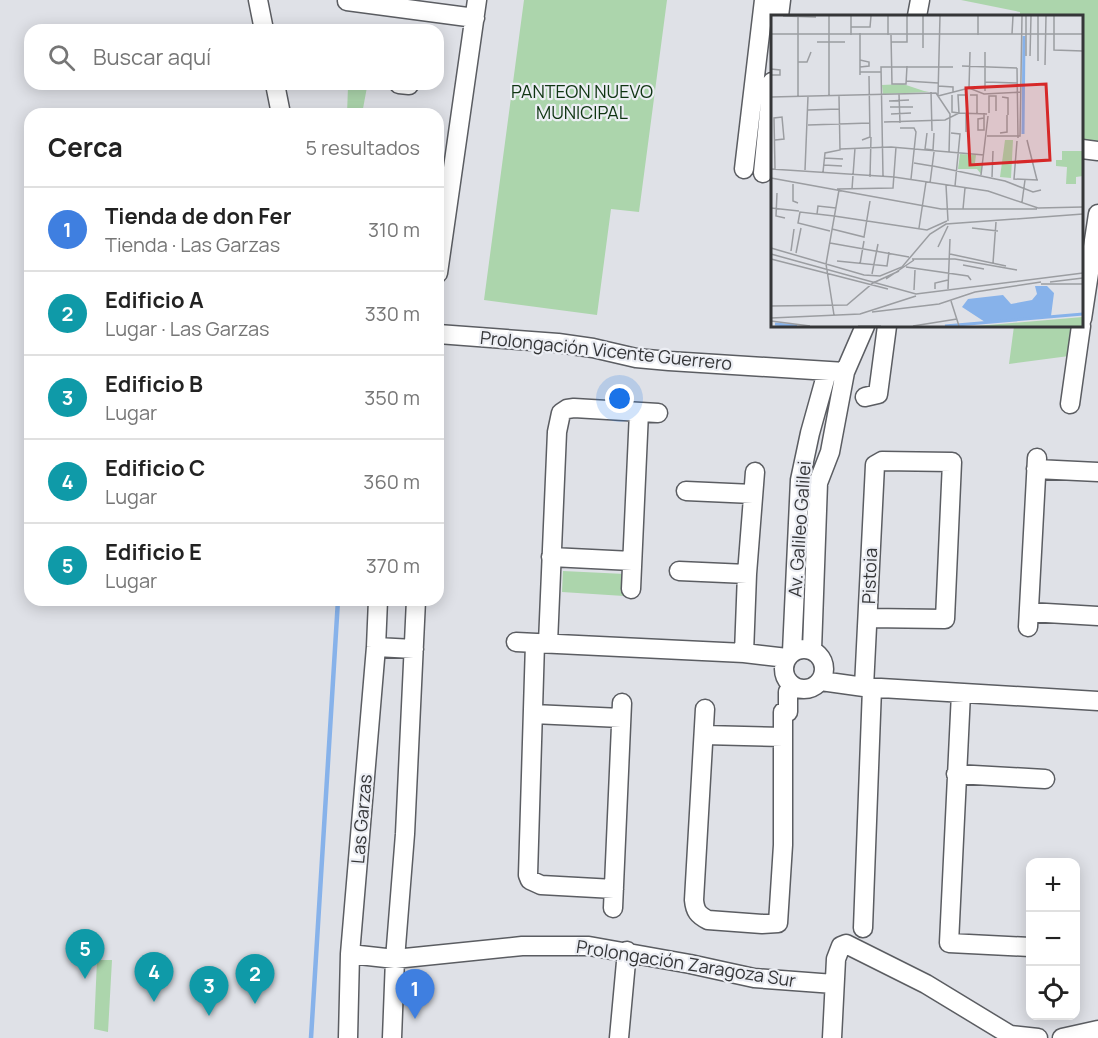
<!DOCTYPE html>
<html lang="es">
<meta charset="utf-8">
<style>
body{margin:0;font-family:Manrope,sans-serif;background:#f6f6f6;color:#222}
.controls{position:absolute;right:18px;bottom:18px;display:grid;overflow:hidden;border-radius:12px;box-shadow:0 3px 15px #0003}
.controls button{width:54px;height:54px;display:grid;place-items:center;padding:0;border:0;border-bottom:2px solid #e0e0e0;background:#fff;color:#222;font:30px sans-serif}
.you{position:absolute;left:620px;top:399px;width:21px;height:21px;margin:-15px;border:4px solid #fff;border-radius:50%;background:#1a73e8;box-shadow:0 0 0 9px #1a73e833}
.badge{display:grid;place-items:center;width:39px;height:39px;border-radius:50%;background:#d4444f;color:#fff;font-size:20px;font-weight:700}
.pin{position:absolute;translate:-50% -50px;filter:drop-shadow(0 2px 3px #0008)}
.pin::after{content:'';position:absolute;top:32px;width:21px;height:18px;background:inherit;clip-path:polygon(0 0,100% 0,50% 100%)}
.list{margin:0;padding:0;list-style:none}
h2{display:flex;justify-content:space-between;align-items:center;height:78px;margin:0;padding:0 24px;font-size:26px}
h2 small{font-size:20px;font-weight:400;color:#767676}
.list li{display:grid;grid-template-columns:39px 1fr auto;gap:18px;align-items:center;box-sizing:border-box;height:84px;padding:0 24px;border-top:2px solid #e0e0e0}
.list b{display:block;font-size:22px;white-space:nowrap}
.list p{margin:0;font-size:20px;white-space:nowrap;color:#767676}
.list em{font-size:20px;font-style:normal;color:#767676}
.icon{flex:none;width:33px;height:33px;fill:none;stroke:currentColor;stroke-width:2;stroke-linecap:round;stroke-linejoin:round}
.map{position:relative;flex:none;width:1098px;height:1038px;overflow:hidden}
.search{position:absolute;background:#fff;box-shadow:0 3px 15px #0003;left:24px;top:24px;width:420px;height:66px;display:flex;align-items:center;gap:15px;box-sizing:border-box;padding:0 21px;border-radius:18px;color:#767676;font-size:22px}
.panel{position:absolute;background:#fff;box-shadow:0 3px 15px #0003;left:24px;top:108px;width:420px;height:498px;border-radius:18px}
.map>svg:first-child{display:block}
.green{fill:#acd5ac}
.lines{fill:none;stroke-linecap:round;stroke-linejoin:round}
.stream{stroke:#87b2ea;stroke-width:4.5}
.minor-casing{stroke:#5b5d62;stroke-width:21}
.minor{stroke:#fff;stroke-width:18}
.labels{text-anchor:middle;stroke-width:4.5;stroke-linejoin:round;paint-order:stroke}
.park-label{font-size:18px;fill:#0f3512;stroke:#eceef4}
.street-label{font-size:18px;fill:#353638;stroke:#eceef4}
.inset-river{fill:none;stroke:#87b2ea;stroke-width:3}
.inset-road{fill:none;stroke:#9b9da1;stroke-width:1.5}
.view{fill:#d62828;fill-opacity:0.15;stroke:#d62828;stroke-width:3}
.inset-edge{fill:none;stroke:#353638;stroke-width:3}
</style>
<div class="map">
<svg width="1098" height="1038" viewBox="0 0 1098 1038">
<rect width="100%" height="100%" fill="#dfe1e7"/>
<path class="green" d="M524,0H667L639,212L611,209L597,315L484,300Z
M961,0H1098V143L1082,141V16H1020V12Z
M357,85L367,87L362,114H347L348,87Z
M1014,326H1073L1069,356L1009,364Z
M563,571L625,574L624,596L562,592Z
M97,960H112L108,1032L94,1029Z"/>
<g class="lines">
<path class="stream" d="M311,1038L338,600"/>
<defs>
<path id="minor" d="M258,0L264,30
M347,1L475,18
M779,16L781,0
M917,16L920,0
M275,84L281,114
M399,84L409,85
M1082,149L1098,151
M744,169L764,0
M763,173L772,82
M438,273L477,0
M1082,319L1098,214
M438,334L558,343L593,348L636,358L669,361L845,372
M865,397L878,394L887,326
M1070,404L1081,326
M1036,469L1098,472
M686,491L753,494
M551,557L632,561
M679,571L747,574
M631,589L639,412
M1029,612L1098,616
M1028,627L1037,458
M516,642L744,653L787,658
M535,643L528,875L530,880L541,885L614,889
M548,643L557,432L561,413L567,409L574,408L658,413
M376,647L414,649
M784 669a20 20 0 1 1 40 0a20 20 0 1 1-40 0Z
M812,650L818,483L830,452L845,372L865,326
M792,652L800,480L810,433L827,372
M744,653L747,574L755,472
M821,681L864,687L1098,701
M864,687L875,465L882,461L952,462L945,619L869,618
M961,693L949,943L1030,947
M705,709L694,900C695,911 698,915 708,920L762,924L778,923L783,845V712H788V692L794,688
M533,714L621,718
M704,735L783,737
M956,774L1045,779
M613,908L622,703
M863,928L872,688
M350,954L395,959L522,946H589L690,964L754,978L834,984
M348,1038L350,954L376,647L378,600
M392,1038L395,959L405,834L416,600
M619,1038L627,951
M832,1038L836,959L841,946L846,944L926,984L1010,1035L1038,1038
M1062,1038L1098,1030"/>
</defs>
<use href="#minor" class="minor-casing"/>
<use href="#minor" class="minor"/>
</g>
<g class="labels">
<g class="park-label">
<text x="582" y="98">PANTEON NUEVO<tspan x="582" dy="21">MUNICIPAL</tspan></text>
</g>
<g class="street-label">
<text transform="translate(606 351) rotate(6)" y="6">Prolongación Vicente Guerrero</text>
<text transform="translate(800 529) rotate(-86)" y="6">Av. Galileo Galilei</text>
<text transform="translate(870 576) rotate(-88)" y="6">Pistoia</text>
<text transform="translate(362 819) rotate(-85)" y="6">Las Garzas</text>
<text transform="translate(686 964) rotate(9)" y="6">Prolongación Zaragoza Sur</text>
</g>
</g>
<g transform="translate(771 15)">
<rect width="312" height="312" fill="#dfe1e7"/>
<path d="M132,69L153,76L158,77L112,79L111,70ZM234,125H242L240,163L229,162ZM291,136H312V161L305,162V169H295L296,152L285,151V145H291ZM189,139L205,140L204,148L211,149L210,159L206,154H187ZM312,302V311H202H206Z" fill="#acd5ac"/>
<path d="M264,271H276L283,278L280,301L214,307L191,292L197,284L232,280L240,289L261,285L266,279Z" fill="#87b2ea"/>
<path class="inset-river" d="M252,119L253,21M4,309L26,311M174,311L312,299"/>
<path class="inset-road" d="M12,1L45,2M27,1V82M255,1V41M283,1V35L312,36M80,12H99L100,1M89,18V60M0,19H312M241,19L242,1M80,20V1M117,20V1M120,20L121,69H135L136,51M207,20V1M46,27H74M120,27H136V1M152,33V1M259,41L260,1M89,45L98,47V51L89,52M267,46V1M27,47H36L40,37M274,50L275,1M191,51L246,53M246,53L247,123M0,54L9,55V60H0M89,57H110M135,66L167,68M214,67L246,68M167,71L182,72V77M198,73L199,37M214,76V37M160,77L161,116M128,79L129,108M167,80L169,1M181,80V97L188,98M199,80H206V98M58,81V1M167,81L198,73L213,79L250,77M0,82L165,78L179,99L178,138M231,82L237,83V100M118,86L138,85M119,92H142M37,95L68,94M188,98L187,80H194M195,98V117M218,98V81H225V96M120,99L140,98M213,103L207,104V115H213V98M113,107L174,105L188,98L216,99M37,110L99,108M129,113H143L145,117L140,164M156,118L154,134L162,135L163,118M180,118L189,119L184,171M229,118L236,117V100M216,121H249L251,1M4,125L13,124L11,102L3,103L4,154M91,125L99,122L98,61M256,125L266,165M246,126L243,164L267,165M69,134L120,132L213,140M53,143L72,144M143,148L161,151M53,150L71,151M162,151L234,166L262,177L270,175M0,154L123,162L217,176L267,193L312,192M34,155L37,81M52,157L54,138L69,135L68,81M210,160L217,101M112,161L110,52H182M99,162L100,122M221,162L222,136M0,163L170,194H266M159,168L163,137M22,169V186L27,188M175,170L177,206M66,174L122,173L125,132M81,174L84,133M6,178L5,201L14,203M251,187L254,165M0,193L28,196M192,194L194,173M46,199L47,191L65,193M63,201L156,215L176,206M148,213L155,167M201,213L227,216M61,214L93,222L99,186M59,216L27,208L29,197L63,201M59,228L138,242M167,232L177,211M0,233L93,260L109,261L131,252L159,219L175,209L312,199M20,236L23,214M25,238L30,213M0,239L145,279L312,258M179,239L235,251M0,244L117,274M141,244H184L246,255M66,246L116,251L118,237M222,248L225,207M89,249L93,226M192,250L213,254M135,252L197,261L200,265M101,259L107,229M115,264L143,245M279,267L312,263M270,269H312M164,274V268L177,265M177,274L179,224M143,275L144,255M180,286L188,311M0,291L76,290L102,268L128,256M101,297L168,289L204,277L270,267M63,300L55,249L68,175M0,303L89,299L145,281M0,306L39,311M87,311H110M142,311L186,304"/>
<path class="view" d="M275,69L279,145L199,150L195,73Z"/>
<rect width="312" height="312" class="inset-edge"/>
</g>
</svg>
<div class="controls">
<button>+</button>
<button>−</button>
<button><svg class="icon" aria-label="locate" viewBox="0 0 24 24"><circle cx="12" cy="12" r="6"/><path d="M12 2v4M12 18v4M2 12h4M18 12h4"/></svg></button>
</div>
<div class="you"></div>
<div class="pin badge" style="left:415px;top:1019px;background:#3f7fe0">1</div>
<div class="pin badge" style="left:255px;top:1004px;background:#0f9aa8">2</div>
<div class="pin badge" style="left:209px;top:1016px;background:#0f9aa8">3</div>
<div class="pin badge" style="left:154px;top:1002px;background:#0f9aa8">4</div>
<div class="pin badge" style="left:85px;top:979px;background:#0f9aa8">5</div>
<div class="search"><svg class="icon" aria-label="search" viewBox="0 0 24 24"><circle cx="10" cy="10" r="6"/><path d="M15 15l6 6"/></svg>Buscar aquí</div>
<section class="panel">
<h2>Cerca<small>5 resultados</small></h2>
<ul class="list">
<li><span class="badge" style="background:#3f7fe0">1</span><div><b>Tienda de don Fer</b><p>Tienda · Las Garzas</p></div><em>310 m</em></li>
<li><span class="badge" style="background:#0f9aa8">2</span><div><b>Edificio A</b><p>Lugar · Las Garzas</p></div><em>330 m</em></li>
<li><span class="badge" style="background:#0f9aa8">3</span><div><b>Edificio B</b><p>Lugar</p></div><em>350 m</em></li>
<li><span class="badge" style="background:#0f9aa8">4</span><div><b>Edificio C</b><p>Lugar</p></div><em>360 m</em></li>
<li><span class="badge" style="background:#0f9aa8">5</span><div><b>Edificio E</b><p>Lugar</p></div><em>370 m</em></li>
</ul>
</section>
</div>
